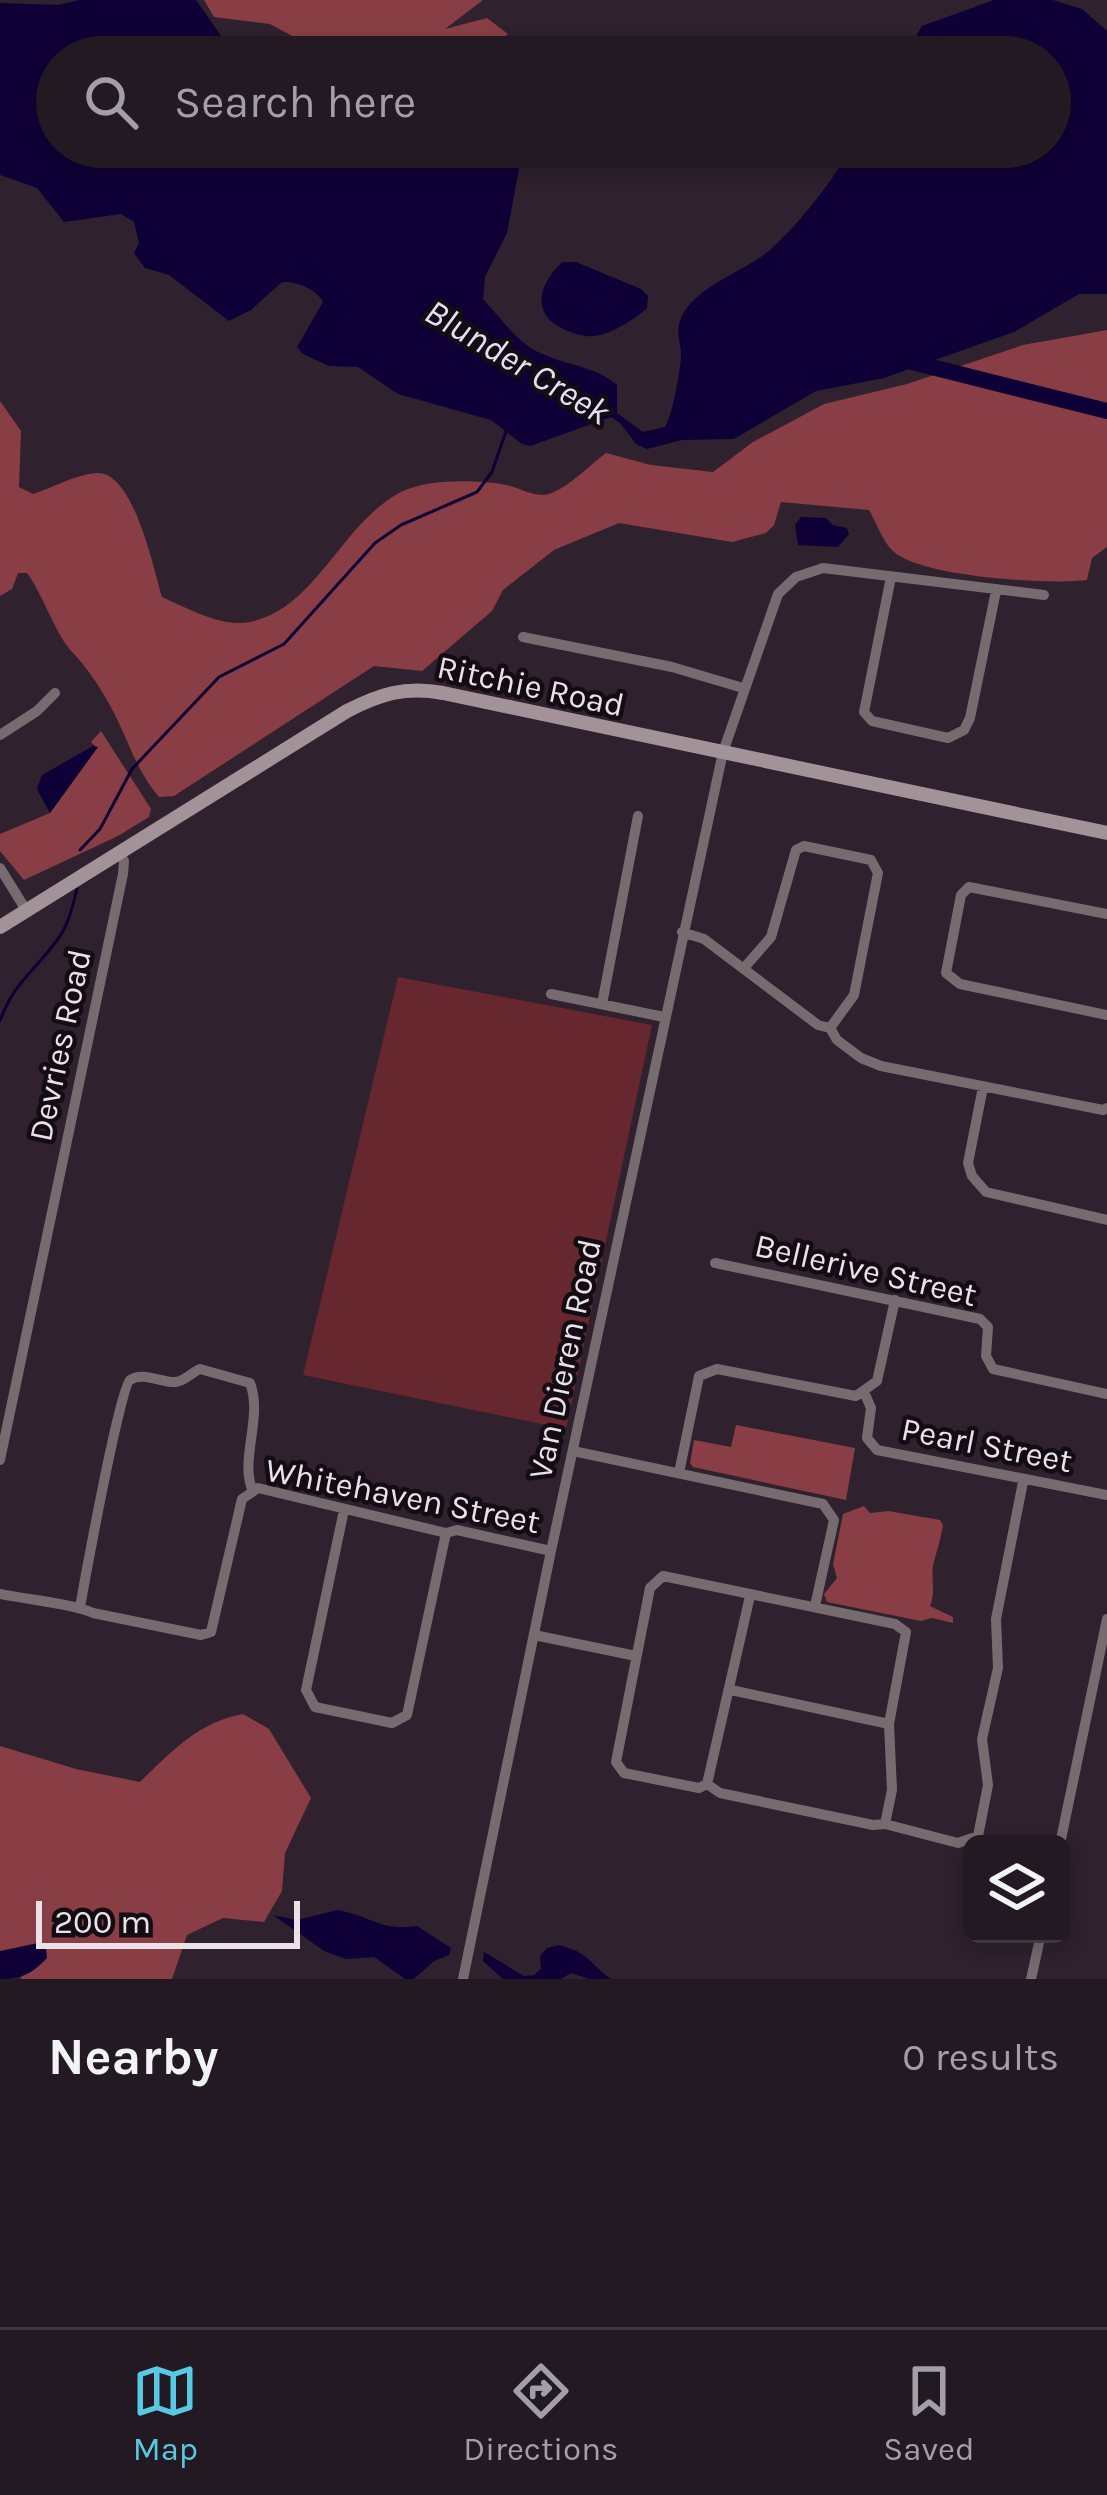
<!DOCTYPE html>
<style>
body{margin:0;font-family:Karla,sans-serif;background:#2f262f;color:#f1f3f6}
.controls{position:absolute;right:36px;bottom:36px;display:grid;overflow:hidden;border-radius:18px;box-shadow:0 6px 18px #0003}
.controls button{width:108px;height:108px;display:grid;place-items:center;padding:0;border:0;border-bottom:3px solid #403840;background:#231922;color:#f1f3f6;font:60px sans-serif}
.scale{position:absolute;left:36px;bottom:30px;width:264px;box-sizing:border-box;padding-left:12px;border:6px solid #eae1e9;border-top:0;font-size:33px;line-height:42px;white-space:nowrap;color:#eae1e9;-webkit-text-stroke:9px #130d13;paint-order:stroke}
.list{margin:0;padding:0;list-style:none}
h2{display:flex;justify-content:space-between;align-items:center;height:156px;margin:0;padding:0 48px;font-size:51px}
h2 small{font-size:39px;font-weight:400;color:#a3a0a5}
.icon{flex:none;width:66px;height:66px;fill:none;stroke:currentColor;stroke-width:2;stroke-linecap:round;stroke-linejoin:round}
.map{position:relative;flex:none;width:1107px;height:1979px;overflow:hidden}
.search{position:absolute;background:#231922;box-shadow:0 6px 18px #0003;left:36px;right:36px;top:36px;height:132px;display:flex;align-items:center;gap:30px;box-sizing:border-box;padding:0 42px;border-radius:66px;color:#a3a0a5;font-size:45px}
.sheet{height:348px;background:#231922}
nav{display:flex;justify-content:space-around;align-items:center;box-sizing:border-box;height:168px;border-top:3px solid #403840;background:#231922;font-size:33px;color:#a3a0a5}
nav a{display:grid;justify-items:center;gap:6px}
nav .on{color:#58c9e3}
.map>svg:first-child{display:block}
.green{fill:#66272e}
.forest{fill:#893e45}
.water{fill:#0e0036}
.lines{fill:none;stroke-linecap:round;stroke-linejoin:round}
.stream{stroke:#0e0036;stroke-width:3}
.river{stroke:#0e0036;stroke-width:16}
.street{stroke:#766c70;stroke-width:10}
.secondary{stroke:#a39399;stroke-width:14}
.labels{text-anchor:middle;stroke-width:9;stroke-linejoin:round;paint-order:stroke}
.street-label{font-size:33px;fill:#eae1e9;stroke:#130d13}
.water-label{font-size:36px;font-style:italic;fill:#e0e1f4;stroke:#130d13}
</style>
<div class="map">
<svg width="1107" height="1979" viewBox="0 0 1107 1979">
<rect width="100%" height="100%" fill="#2f212e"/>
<path class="green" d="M398,977L652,1025L566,1429L303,1375Z"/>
<path class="forest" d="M204,0H483L445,29L487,18L508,34L478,57H427L429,43L402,57H341L316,49L270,24L214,17Z
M1107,330V547L1092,558L1087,580C1050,585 919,577 893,551C883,542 876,522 869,510L781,502L774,525L766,533L732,542L619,523L554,550L503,590L492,611L422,671L374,666L174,796L159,797C138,773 129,743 115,715C104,693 89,670 74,654C55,635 44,596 27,573H18L12,589L0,596V401L21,431L19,487L33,494C52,488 79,473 98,473C134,473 154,570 162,597C187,608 222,628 250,622C317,608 341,523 401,492C427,479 473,480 501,484C519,486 536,501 554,492C572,484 590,465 606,453L651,465L713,472L753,442L824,404L907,384L1023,345Z
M101,731L151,809L149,817L118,836L24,880L0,851V834L50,813L97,748L91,742Z
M736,1425L855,1448L846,1500L693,1467L690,1463L694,1440L731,1447Z
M864,1506L870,1513L888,1511L940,1520L943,1525C941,1539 936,1553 933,1566C931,1579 936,1592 930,1606L953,1617V1623L932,1618L921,1621L827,1602L824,1594L837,1578L833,1564L843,1514Z
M243,1714L269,1729L311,1798L285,1853L282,1891L264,1922L223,1918L187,1935L172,1979H20L22,1976L0,1951V1746L76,1769L140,1782C172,1751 199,1722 243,1714Z"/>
<path class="water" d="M79,0H196L236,57H57V147H523L507,233L485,277L483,299C499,316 517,342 538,352C564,365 596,366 617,385V413L643,432L665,427C672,417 681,369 681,355C681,341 675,333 681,318C696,285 744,272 770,250C801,222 831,183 852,147H1050V57H904L922,26L994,0H1053L1082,9L1107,31V294H1079L1014,332L884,378L816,391L734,439L682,440L647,449L636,444L621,424L611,417L530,446L522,444L491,420L398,394L358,367L329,366L303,354L297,347L323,302C317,289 296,281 282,282L251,310L229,321L169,275L145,268L134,253L139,243L134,222L121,214L64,222L37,188L0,175V3L58,5Z
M562,262H576L641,289L648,296L647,308C634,320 605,339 586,336C538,327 527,297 562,262Z
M801,517L826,518L833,525L847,528L849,534L838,547L798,545L795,525Z
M93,746L98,747L50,813L37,789L42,775Z
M338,1910C374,1917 379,1931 417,1926L451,1948L449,1955L434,1961L414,1979H405L374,1957L346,1959L324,1951L273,1915L297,1920Z
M38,1943L46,1948L47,1958C32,1974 21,1979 0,1979V1951Z
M559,1945C592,1954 588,1963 611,1979H589L571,1973L561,1979H503L483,1961L484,1952L524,1976L534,1975L541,1969L540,1956L547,1948Z"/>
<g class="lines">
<path class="stream" d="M80,850L100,829L132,769L219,677L284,644L375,543L401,525L477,492L492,472L506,431
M0,1021C13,984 33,972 55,943C68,927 72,909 77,889"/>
<path class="river" d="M900,359L1107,411"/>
<path class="street" d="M891,577L864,712L872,721L948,738L964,730L970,718L996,591
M523,637L672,667L743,688
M0,735L37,711L55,693
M0,868L26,910
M1107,914L969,887L961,895L946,973L960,984L1107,1015
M682,932L704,939L818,1025L830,1028L837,1040L861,1058L881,1066L1103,1110L1107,1108
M744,968L771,937L796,850L804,846L871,860L878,873L854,995L830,1028
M551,994L664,1017
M602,1004L638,816
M983,1087L968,1163L972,1176L986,1192L1107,1220
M715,1263L980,1319L988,1327L986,1356L993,1369L1107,1394
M864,1392L871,1408L867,1438L877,1450L1107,1495
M573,1451L823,1504L834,1520L815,1606
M0,1460L123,874L124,861L119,853
M679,1473L699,1376L717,1369L856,1396L877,1381L895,1300
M344,1510L306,1690L315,1707L392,1723L407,1715L446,1533
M0,1594C23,1599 76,1604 93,1613L201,1635L211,1632L242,1499L258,1488L446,1533L457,1530L551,1551
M80,1607C85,1579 120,1387 130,1380C143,1371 161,1383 176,1382C185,1381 191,1373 200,1369L250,1383C263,1416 240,1459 252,1489
M534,1635L636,1656
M731,1690L889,1724
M707,1784L699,1788L624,1773L616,1762L650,1588L663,1576L895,1624L906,1632L889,1724L892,1790L885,1824
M707,1784L720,1793L873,1825L885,1824L958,1843L978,1836L988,1785L982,1739L998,1668L996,1619L1023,1482
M707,1784L750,1596
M1060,1844L1107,1619
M463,1979L551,1551L723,752L778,594L796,577L823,568L1044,595
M1031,1979L1041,1934"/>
<path class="secondary" d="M0,927L347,711C380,694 405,686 443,693L1107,833"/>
</g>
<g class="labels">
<g class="street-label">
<text transform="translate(531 685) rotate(12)" y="12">Ritchie Road</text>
<text transform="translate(59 1045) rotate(-78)" y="12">Devries Road</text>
<text transform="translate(866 1269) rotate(13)" y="12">Bellerive Street</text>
<text transform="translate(564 1359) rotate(-78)" y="12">Van Dieren Road</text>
<text transform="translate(987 1444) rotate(11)" y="12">Pearl Street</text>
<text transform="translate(403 1495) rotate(11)" y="12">Whitehaven Street</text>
</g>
<g class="water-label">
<text transform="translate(518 361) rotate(31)" y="13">Blunder Creek</text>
</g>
</g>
</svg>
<div class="controls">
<button><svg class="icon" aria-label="layers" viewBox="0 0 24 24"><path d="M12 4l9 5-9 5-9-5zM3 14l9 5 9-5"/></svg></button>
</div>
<div class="scale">200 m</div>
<div class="search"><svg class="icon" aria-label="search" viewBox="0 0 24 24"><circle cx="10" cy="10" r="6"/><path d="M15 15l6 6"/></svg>Search here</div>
</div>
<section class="sheet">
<h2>Nearby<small>0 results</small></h2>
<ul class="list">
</ul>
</section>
<nav>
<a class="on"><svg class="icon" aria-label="map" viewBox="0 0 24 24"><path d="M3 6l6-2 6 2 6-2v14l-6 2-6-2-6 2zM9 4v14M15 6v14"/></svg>Map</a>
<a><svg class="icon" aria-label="directions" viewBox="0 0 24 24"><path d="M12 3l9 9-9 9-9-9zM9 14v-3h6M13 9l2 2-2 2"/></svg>Directions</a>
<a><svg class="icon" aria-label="saved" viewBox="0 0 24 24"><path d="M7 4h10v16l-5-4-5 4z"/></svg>Saved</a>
</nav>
